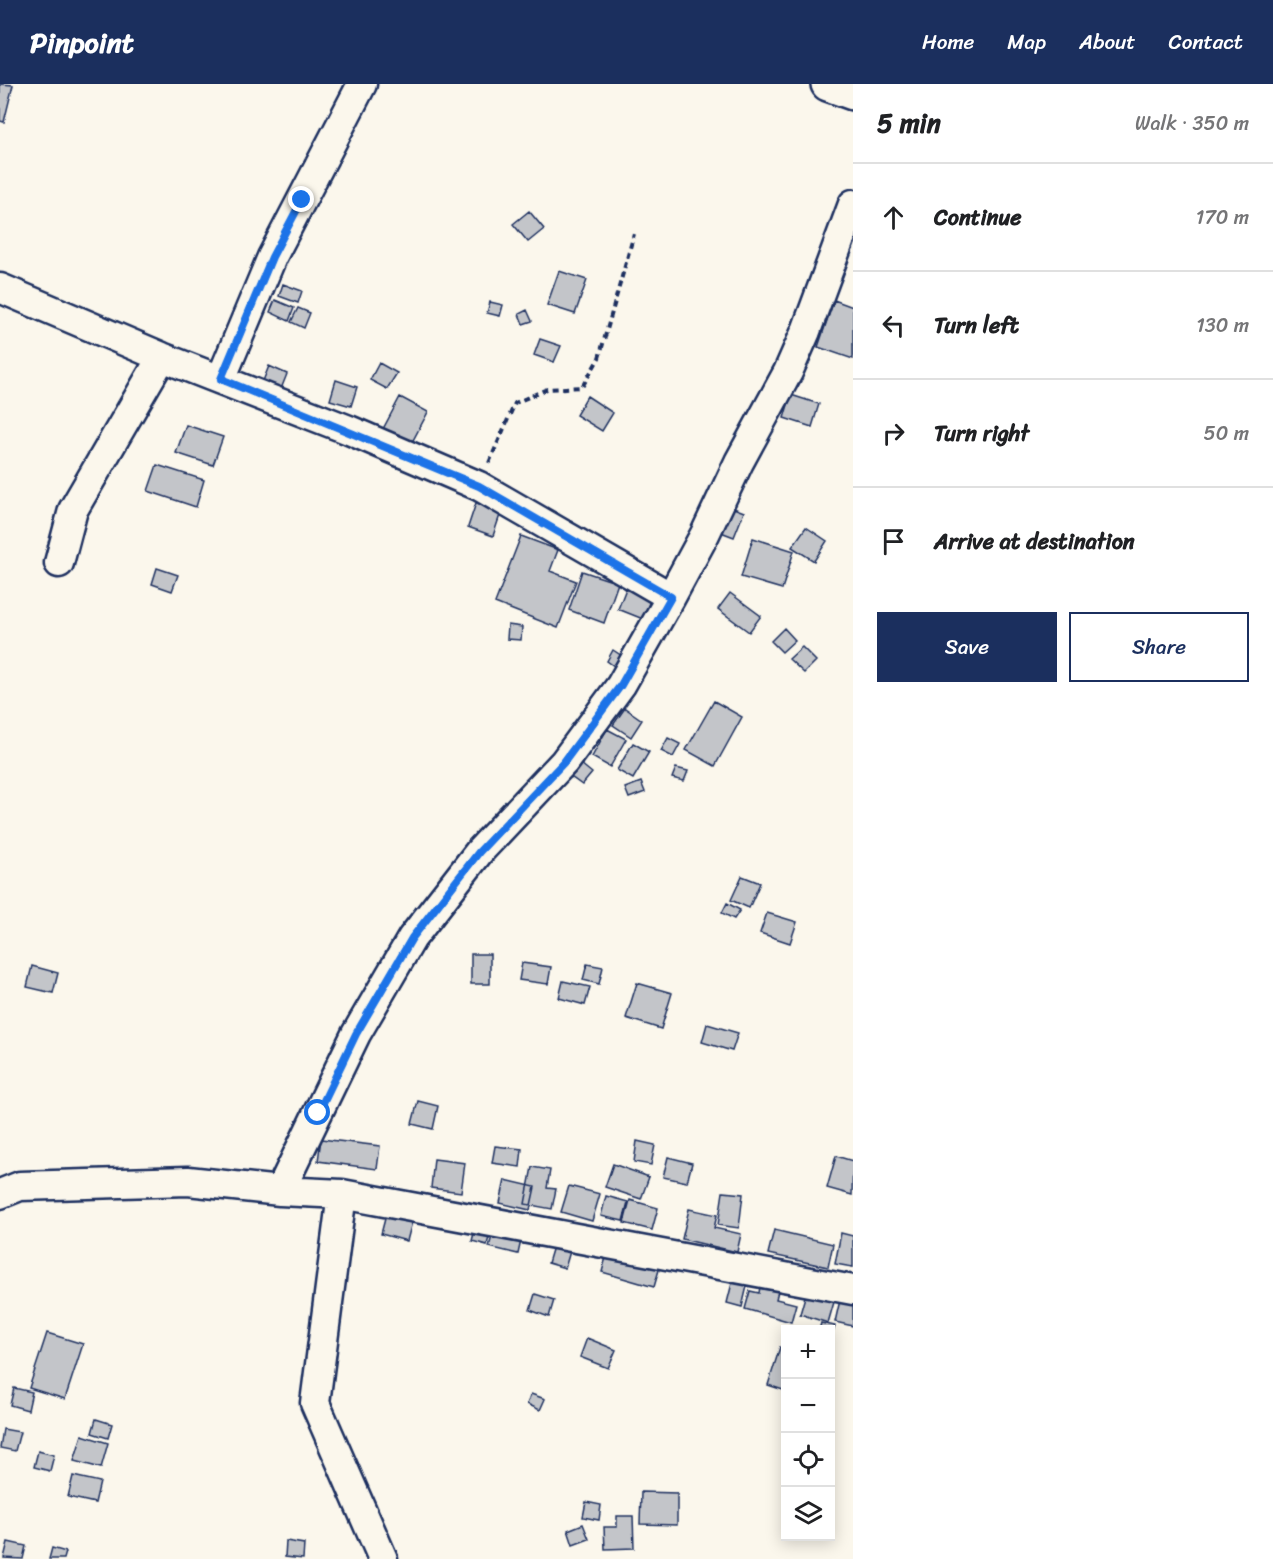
<!DOCTYPE html>
<meta charset="utf-8">
<style>
body{margin:0;font-family:Sriracha,sans-serif;background:#f6f6f6;color:#202124}
.controls{position:absolute;right:18px;bottom:18px;display:grid;overflow:hidden;border-radius:0px;box-shadow:0 3px 15px #0003}
.controls button{width:54px;height:54px;display:grid;place-items:center;padding:0;border:0;border-bottom:2px solid #e0e0e0;background:#fff;color:#202124;font:30px sans-serif}
.stop{position:absolute;width:18px;height:18px;margin:-14px;border:4px solid #1a73e8;border-radius:50%;background:#fff}
.stop.end{background:#1a73e8;border-color:#fff;box-shadow:0 2px 6px #0008}
.list{margin:0;padding:0;list-style:none}
h2{display:flex;justify-content:space-between;align-items:center;height:78px;margin:0;padding:0 24px;font-size:26px}
h2 small{font-size:20px;font-weight:400;color:#757577}
.list li{display:grid;grid-template-columns:39px 1fr auto;gap:18px;align-items:center;box-sizing:border-box;height:108px;padding:0 24px;border-top:2px solid #e0e0e0}
.list b{display:block;font-size:22px;white-space:nowrap}
.list em{font-size:20px;font-style:normal;color:#757577}
.actions{display:flex;gap:12px;padding:18px 24px}
.actions a{flex:1;padding:14px 0;border:2px solid #1b2f5e;border-radius:0px;text-align:center;font-size:21px;color:#1b2f5e}
.actions .main{background:#1b2f5e;color:#fff}
.icon{flex:none;width:33px;height:33px;fill:none;stroke:currentColor;stroke-width:2;stroke-linecap:round;stroke-linejoin:round}
.map{position:relative;flex:none;width:853px;height:1475px;overflow:hidden}
header{display:flex;align-items:center;gap:36px;box-sizing:border-box;height:84px;padding:0 30px;background:#1b2f5e;color:#fff}
header strong{font-size:28px}
nav{display:flex;gap:33px;margin-inline-start:auto;font-size:21px}
main{display:flex}
aside{flex:1;background:#fff}
.map>svg:first-child{display:block}
.building{fill:#c3c5c9;stroke:#1b2f5e;stroke-width:1.5}
.lines{fill:none;stroke-linecap:round;stroke-linejoin:round}
.street-casing{stroke:#1b2f5e;stroke-width:33}
.secondary-casing{stroke:#1b2f5e;stroke-width:38}
.path{stroke:#1b2f5e;stroke-width:4;stroke-dasharray:6 4.5;stroke-linecap:butt}
.street{stroke:#fbf7ec;stroke-width:28}
.secondary{stroke:#fbf7ec;stroke-width:33}
.route{stroke:#1a73e8;stroke-width:8}
</style>
<header>
<strong>Pinpoint</strong>
<nav><a>Home</a><a>Map</a><a>About</a><a>Contact</a></nav>
</header>
<main>
<div class="map">
<svg width="853" height="1475" viewBox="0 0 853 1475">
<rect width="100%" height="100%" fill="#fbf7ec"/>
<filter id="ink" filterUnits="userSpaceOnUse"><feTurbulence type="fractalNoise" baseFrequency=".0167" numOctaves="2"/><feDisplacementMap in="SourceGraphic" scale="12" xChannelSelector="R" yChannelSelector="G"/><feConvolveMatrix kernelMatrix="1 2 1 2 8 2 1 2 1" color-interpolation-filters="sRGB"/></filter>
<g filter="url(#ink)">
<path class="building" d="M0,0L13,1L4,38L0,37Z
M529,127L544,145L528,158L513,140Z
M559,187L587,196L575,230L547,221Z
M283,200L302,207L298,219L279,212Z
M275,216L294,224L289,237L270,228Z
M834,216L853,223V275L818,263Z
M490,218L503,221L500,232L487,229Z
M298,224L310,229L304,244L291,238Z
M527,226L532,237L523,240L519,230Z
M540,255L561,262L554,278L534,271Z
M379,279L397,289L387,305L370,296Z
M269,282L287,290L281,305L263,297Z
M336,296L357,303L351,322L330,316Z
M791,311L819,320L812,343L784,334Z
M587,312L613,329L602,347L576,331Z
M400,313L428,328L411,360L383,345Z
M186,341L223,353L213,381L176,369Z
M157,381L204,396L196,423L148,407Z
M477,416L502,425L493,452L468,443Z
M731,423L744,428L734,453L721,448Z
M806,443L827,457L814,477L792,463Z
M521,452L558,466L550,487L576,497L558,544L495,519Z
M753,454L794,467L782,505L741,493Z
M157,484L178,491L172,507L152,500Z
M582,487L618,499L604,539L569,526Z
M627,502L652,511L643,535L618,525Z
M730,509L761,532L749,548L718,525Z
M508,541L522,543L521,556L507,555Z
M784,544L795,556L782,568L771,557Z
M802,563L816,577L804,589L789,575Z
M613,566L622,572L614,582L607,577Z
M714,617L742,633L715,682L686,666Z
M625,624L642,636L631,653L613,641Z
M607,645L626,655L610,683L592,673Z
M668,654L680,660L673,673L661,667Z
M633,659L649,668L633,695L617,686Z
M581,680L592,689L582,701L571,693Z
M676,684L688,687L684,697L672,694Z
M641,698L645,708L629,714L625,704Z
M742,792L760,799L749,824L731,816Z
M727,819L740,826L734,835L722,829Z
M767,829L797,838L790,859L760,849Z
M471,870H490V900H471Z
M522,879L551,883L548,900L519,896Z
M587,880L603,883L599,900L583,896Z
M32,882L58,889L53,909L27,903Z
M563,897L590,903L585,921L559,914Z
M637,899L672,909L661,945L626,934Z
M707,940L738,949L732,967L702,958Z
M418,1017L438,1022L433,1045L412,1040Z
M321,1055L380,1062L377,1085L318,1077Z
M637,1057L655,1061L651,1081L634,1078Z
M495,1062L522,1065L520,1083L492,1079Z
M836,1072L853,1077L852,1111L827,1104Z
M668,1073L692,1079L687,1098L663,1093Z
M434,1075L465,1079L461,1108L431,1104Z
M613,1080L649,1093L641,1115L605,1103Z
M532,1083L550,1086L547,1104L556,1105L552,1125L525,1120Z
M505,1096L535,1103L530,1126L500,1119Z
M569,1102L600,1110L592,1137L561,1128Z
M723,1108L743,1110L739,1144L718,1141Z
M606,1112L628,1118L623,1137L601,1132Z
M630,1116L658,1124L652,1146L624,1139Z
M689,1125L717,1131L714,1144L741,1150L737,1168L682,1155Z
M387,1127L413,1134L407,1157L381,1150Z
M477,1137L492,1141L487,1161L472,1157Z
M494,1145L522,1152L518,1170L489,1163Z
M774,1146L833,1160L828,1183L768,1170Z
M841,1149L853,1152V1183L835,1180Z
M554,1159L571,1164L565,1184L548,1179Z
M606,1173L661,1179L654,1203L602,1188Z
M733,1195L748,1198L742,1223L727,1219Z
M760,1202L778,1207L776,1215L796,1220L791,1238L745,1225L750,1207L759,1209Z
M806,1209L834,1218L828,1239L800,1230Z
M535,1210L554,1216L549,1233L530,1226Z
M840,1216L853,1219V1242L835,1238Z
M821,1239L835,1242L830,1258V1246H819Z
M47,1249L83,1260L65,1315L29,1304Z
M587,1254L616,1266L608,1284L580,1273Z
M780,1263L786,1265V1307L768,1301Z
M14,1304L32,1308L28,1326L10,1321Z
M531,1310L545,1315L540,1326L527,1320Z
M96,1335L112,1340L108,1354L92,1349Z
M3,1345L20,1348L15,1367L0,1364Z
M82,1351L108,1359L101,1384L74,1377Z
M38,1367L54,1371L50,1387L34,1383Z
M73,1392L100,1398L95,1419L68,1413Z
M641,1408L677,1409V1441L640,1440Z
M586,1418L601,1421L599,1436L583,1433Z
M617,1432H633L634,1464L605,1465L604,1443H617Z
M583,1440L589,1455L573,1461L568,1446Z
M286,1457L304,1460L303,1475L285,1473Z
M8,1458L26,1462L23,1475L4,1474Z
M52,1464L66,1468L64,1475H49Z"/>
<g class="lines">
<defs>
<path id="street" d="M0,204L162,273L349,346L479,402L671,513
M221,295L272,173L362,0
M59,479L73,426L162,273
M280,1107L342,1110L853,1206
M0,1110L20,1102L188,1097L280,1107L356,950L412,854L479,768L564,678L621,601L671,513L705,450L739,378L788,288L806,247L853,120
M342,1110L315,1319L383,1475"/>
<path id="secondary" d="M828,0L853,9"/>
</defs>
<use href="#street" class="street-casing"/>
<use href="#secondary" class="secondary-casing"/>
<path class="path" d="M489,379L515,319L547,305L582,303L599,274L634,150"/>
<use href="#street" class="street"/>
<use href="#secondary" class="secondary"/>
</g>
</g>
<g class="lines" filter="url(#ink)">
<path class="route" d="M302,116L272,173L221,295L479,402L671,513L621,601L564,678L479,768L412,854L356,950L318,1029"/>
</g>
</svg>
<div class="controls">
<button>+</button>
<button>−</button>
<button><svg class="icon" aria-label="locate" viewBox="0 0 24 24"><circle cx="12" cy="12" r="6"/><path d="M12 2v4M12 18v4M2 12h4M18 12h4"/></svg></button>
<button><svg class="icon" aria-label="layers" viewBox="0 0 24 24"><path d="M12 4l9 5-9 5-9-5zM3 14l9 5 9-5"/></svg></button>
</div>
<div class="stop" style="left:318px;top:1029px"></div>
<div class="stop end" style="left:302px;top:116px"></div>
</div>
<aside>
<h2>5 min<small>Walk · 350 m</small></h2>
<ul class="list">
<li><svg class="icon" aria-label="ahead" viewBox="0 0 24 24"><path d="M12 20V5M6 11l6-6 6 6"/></svg><div><b>Continue</b></div><em>170 m</em></li>
<li><svg class="icon" aria-label="left" viewBox="0 0 24 24"><path d="M17 20v-9H6M10 6l-5 5 5 5"/></svg><div><b>Turn left</b></div><em>130 m</em></li>
<li><svg class="icon" aria-label="right" viewBox="0 0 24 24"><path d="M7 20v-9h11M14 6l5 5-5 5"/></svg><div><b>Turn right</b></div><em>50 m</em></li>
<li><svg class="icon" aria-label="arrive" viewBox="0 0 24 24"><path d="M6 21V4h12l-3 4 3 4H6"/></svg><div><b>Arrive at destination</b></div></li>
</ul>
<div class="actions"><a class="main">Save</a><a>Share</a></div>
</aside>
</main>
